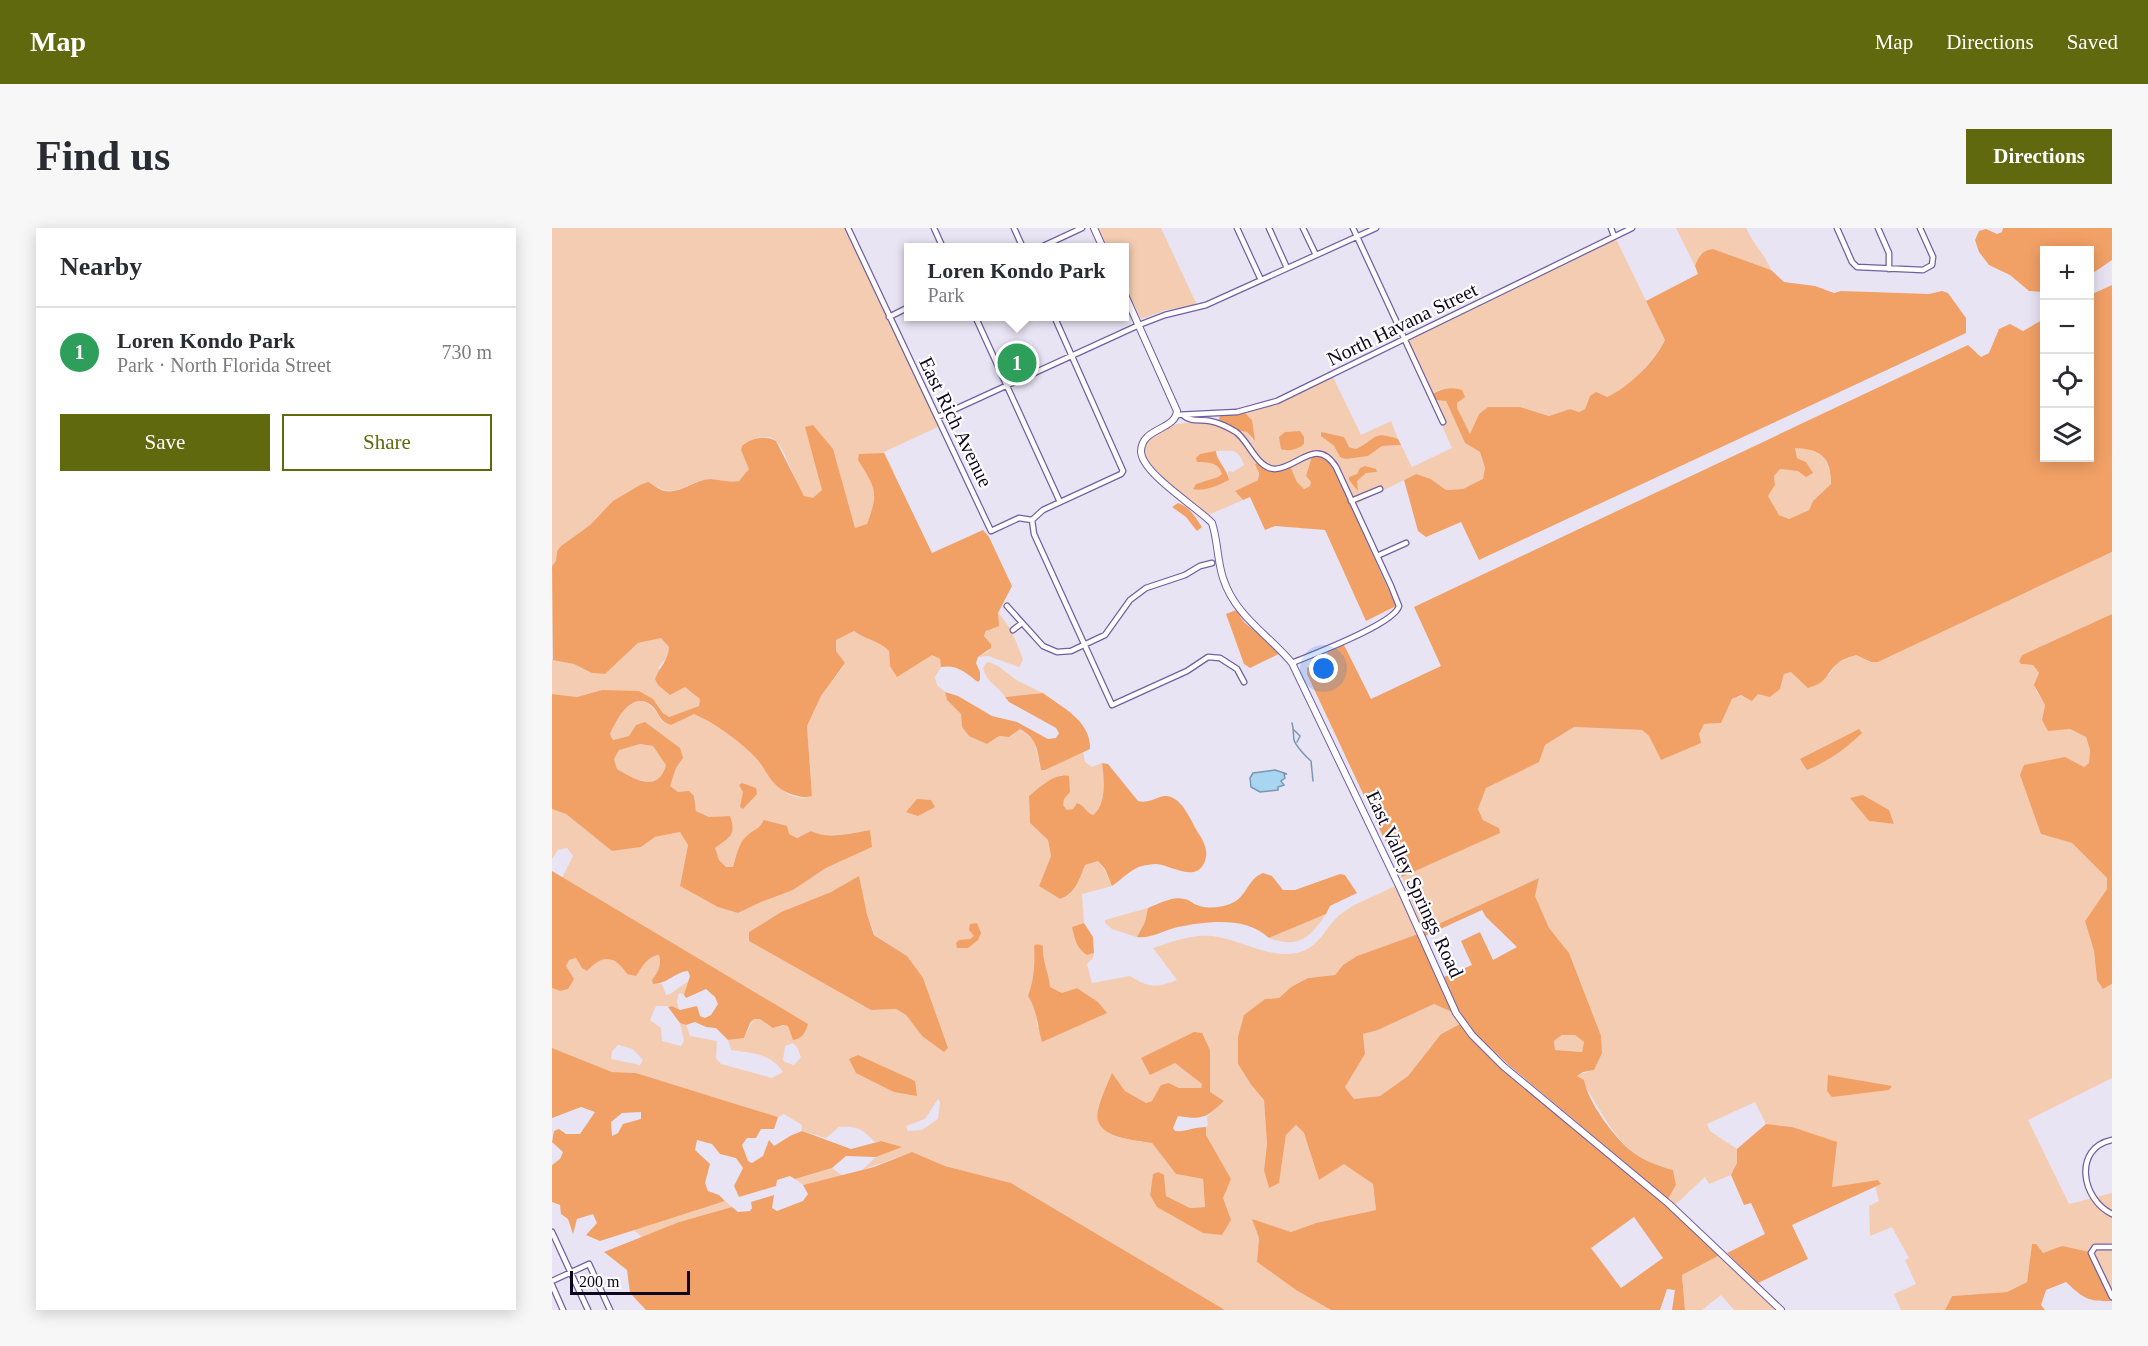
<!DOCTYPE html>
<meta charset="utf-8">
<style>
body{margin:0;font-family:Georgia,serif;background:#f7f7f7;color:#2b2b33}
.controls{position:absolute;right:18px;top:18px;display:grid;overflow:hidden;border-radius:0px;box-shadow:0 3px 15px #0003}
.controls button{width:54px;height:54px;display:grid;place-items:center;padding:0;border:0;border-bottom:2px solid #e1e1e2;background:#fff;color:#2b2b33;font:30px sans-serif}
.scale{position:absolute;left:18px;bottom:15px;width:120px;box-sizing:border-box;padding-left:6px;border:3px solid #0e051f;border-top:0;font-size:16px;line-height:21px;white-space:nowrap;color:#0e051f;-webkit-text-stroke:4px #fff;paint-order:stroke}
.you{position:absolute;left:772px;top:441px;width:21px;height:21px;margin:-15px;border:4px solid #fff;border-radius:50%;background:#1a73e8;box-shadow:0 0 0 9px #1a73e833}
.badge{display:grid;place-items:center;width:39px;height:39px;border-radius:50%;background:#60690e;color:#fff;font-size:20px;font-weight:700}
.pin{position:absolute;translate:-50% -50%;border:3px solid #fff;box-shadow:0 2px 6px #0006}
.popup{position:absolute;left:352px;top:15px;width:225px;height:78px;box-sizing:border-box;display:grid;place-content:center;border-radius:0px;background:#fff;filter:drop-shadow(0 2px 4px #0005);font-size:20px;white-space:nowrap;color:#7c7c81}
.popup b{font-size:22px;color:#2b2b33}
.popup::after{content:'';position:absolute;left:50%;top:100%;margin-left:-12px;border:12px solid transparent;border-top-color:#fff}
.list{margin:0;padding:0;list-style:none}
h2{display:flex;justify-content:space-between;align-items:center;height:78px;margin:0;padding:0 24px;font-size:26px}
h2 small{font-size:20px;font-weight:400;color:#7c7c81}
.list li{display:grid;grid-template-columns:39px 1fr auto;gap:18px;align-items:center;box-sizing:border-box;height:90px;padding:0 24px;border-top:2px solid #e1e1e2}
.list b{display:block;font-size:22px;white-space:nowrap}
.list p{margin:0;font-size:20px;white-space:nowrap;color:#7c7c81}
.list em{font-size:20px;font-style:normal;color:#7c7c81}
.actions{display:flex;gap:12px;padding:18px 24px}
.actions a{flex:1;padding:14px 0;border:2px solid #60690e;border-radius:0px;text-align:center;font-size:21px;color:#60690e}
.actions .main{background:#60690e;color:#fff}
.icon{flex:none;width:33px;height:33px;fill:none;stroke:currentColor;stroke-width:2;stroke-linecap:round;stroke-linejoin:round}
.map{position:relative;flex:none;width:1560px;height:1082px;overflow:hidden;border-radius:0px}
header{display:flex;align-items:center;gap:36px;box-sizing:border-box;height:84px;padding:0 30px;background:#60690e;color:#fff}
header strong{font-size:28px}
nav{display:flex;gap:33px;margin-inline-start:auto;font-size:21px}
.intro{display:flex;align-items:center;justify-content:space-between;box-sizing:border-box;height:144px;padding:0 36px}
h1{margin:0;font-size:42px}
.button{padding:15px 27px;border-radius:0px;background:#60690e;color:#fff;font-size:21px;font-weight:700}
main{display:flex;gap:36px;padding:0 36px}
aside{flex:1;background:#fff;border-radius:0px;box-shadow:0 3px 15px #0003}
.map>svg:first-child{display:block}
.green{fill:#f4ccb1;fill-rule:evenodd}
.forest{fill:#f2a166;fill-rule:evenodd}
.water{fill:#a8d5f1;stroke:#7a97b2;stroke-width:1.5}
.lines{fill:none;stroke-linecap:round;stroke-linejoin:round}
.stream{stroke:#7a97b2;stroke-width:1.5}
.street-casing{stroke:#725fa3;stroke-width:7}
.secondary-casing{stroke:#725fa3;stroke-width:8}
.street{stroke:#fff;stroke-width:4.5}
.secondary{stroke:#fff;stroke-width:6}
.labels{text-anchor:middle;stroke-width:4.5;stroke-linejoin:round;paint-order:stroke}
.street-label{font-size:20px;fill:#0e051f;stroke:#fff}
</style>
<header>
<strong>Map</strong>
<nav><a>Map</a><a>Directions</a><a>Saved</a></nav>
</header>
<div class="intro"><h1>Find us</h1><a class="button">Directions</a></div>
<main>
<aside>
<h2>Nearby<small></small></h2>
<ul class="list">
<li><span class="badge" style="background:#2e9e5b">1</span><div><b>Loren Kondo Park</b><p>Park · North Florida Street</p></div><em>730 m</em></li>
</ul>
<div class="actions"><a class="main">Save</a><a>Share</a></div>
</aside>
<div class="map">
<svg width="1560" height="1082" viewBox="0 0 1560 1082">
<rect width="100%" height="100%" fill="#e8e4f4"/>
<path class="green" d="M0,0H294L362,147L388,198L332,224L342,244L324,274L315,296L298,312C285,299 260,280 251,266C243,254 232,218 223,212C218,208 211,209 205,210L194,232L197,241C195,245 192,250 188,252C178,259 166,250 156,251C134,254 124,272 102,257L50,284L38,297L9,318L5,323L4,333L0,338Z
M546,0H609L645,77L614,82L589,91L573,59V20L555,19Z
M1124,0H1194C1202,17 1212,25 1219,42L1161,21L1148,26L1143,38Z
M1061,11L1065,13L1113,112C1107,125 1079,157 1066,165C1057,170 1048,169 1038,168L1033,181L1027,184L1018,181L997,188L968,179L927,186L918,207L905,180L904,160L886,162L879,167L857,113L860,109Z
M476,118L486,140L456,153L446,132Z
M781,149L809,207L839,193L846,211C820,202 825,211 804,221L769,208L782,218L788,229L816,228L830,218L849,217L860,239L900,220L891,200L892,194L882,172L894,173L913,215L928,224L933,240L931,252L911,261L894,262L879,251L864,246L802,277C796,263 791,242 780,230C758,207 737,249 715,237C706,232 696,211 684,202L695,204L701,213L700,192L693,185L722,177Z
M647,193C677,199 712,216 706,252L683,263L691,272L656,287C639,275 594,244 591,224C590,212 606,202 615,199C625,195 637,195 647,193ZM664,223C681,223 686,220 692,237L681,244L676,243L677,252L644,256L666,249L670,246L668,240L663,236Z
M1242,220C1248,220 1257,219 1262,221C1275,227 1279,243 1279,256L1261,273L1257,282L1237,291L1227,287L1216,268L1223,257L1222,248L1228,241L1246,243L1254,234L1245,230Z
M760,228L754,248L759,254L758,258L751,261L745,254L738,238Z
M1560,324V386L1470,427L1469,436L1481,437L1487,445L1484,463L1493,477L1490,492L1518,501L1534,509L1538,522L1537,535L1532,539L1489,606L1520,615L1555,650V661L1533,693L1542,723L1545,752L1551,761L1560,756V850L1476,892L1517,976L1560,965V1015L1549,1016L1538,1024L1510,1019L1491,1025L1480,1016L1475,1054L1455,1064L1400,1068L1393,1082H1349L1342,1066L1364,1056L1353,1032L1357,1030L1340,999L1318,1008L1317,978L1327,973L1323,958L1328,956L1326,952L1279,960L1240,899L1214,896L1203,874L1155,896L1158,903L1185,921V935L1179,947L1157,956L1153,949L1123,977L1116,971L1124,957L1121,942C1061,927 1057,889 1025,847L1042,842L1017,725L997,701L983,668L987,650L871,703L850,649L947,605V600L931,592L926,581L934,559L986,534L993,517L1022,499L1090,502L1097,508L1109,532L1147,506L1152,496L1169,495C1172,488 1175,477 1180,472C1184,466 1218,464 1228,461L1232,446L1239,444L1277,447L1286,434L1304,427L1318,434H1326ZM1311,567L1337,582L1342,596L1317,593Z
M446,385C459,398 465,415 471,432L467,439L436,428L426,429L437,423L439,416L432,408Z
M302,403C314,412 326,412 337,423L338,438L380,427L388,431L389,439L383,449L385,457L393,464L395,472L409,486L410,499L435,516L447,508L457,509L468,501L482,512L489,542H493L531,524L533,534L540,539L550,535C552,551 555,576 541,587C534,585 533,577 526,575L521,581L515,582L511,577L510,547L492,555L477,568L478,595L496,612L499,628L487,658L508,671C524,666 527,652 533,637L546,633L552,641L560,658L530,666L532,695L520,699L535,727L542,725L541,730L535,736L540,755L578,748C597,760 604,760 625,752L601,720C619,714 640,706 660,708C688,711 716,731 745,725C768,720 773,698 789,686C804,674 826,667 843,658L866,706L805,728L791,737L783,747L756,750L739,759L727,770L713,771L700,858L712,872L715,916L712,941L717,959L727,955L734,907L744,897L752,905L767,952L792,935L821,956L824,982L764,995L739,1004L701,992L707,1010L705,1034L744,1062L779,1082H673L459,955L393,938L360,924L310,942L324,929L349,919L329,913L323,914C310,901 306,898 287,899L274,910L250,903V897L232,886L226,889L84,845L60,844L0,820V760L8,763L22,751L14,738L17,732L24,730L30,740L54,730L68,735L75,746L101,728L107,727C110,737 106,744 100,752L101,756H110L114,767L118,766L138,752L132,767L128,765L126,767L125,774L127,782L120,778H104L98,792L109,800L110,813L129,818L132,813L128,795L134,797L138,808L165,813L164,830L169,836L220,850L231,844C219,825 199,825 179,822L176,812L192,810L202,791H208L221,800C233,796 244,798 256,797L10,650L21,628L15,620L6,622L0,631V581L14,586L60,623L89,619L103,609L128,604L136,617L128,658L186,685L209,674L241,662L274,640L320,619L317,602C298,605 277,612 259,603L245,610C211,595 189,599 181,639H174L167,632L162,620L178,588L157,589L144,583L142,568L126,564L117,558L124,540L131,530L84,497L77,508L61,512L58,506C64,493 80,461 99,478C104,482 107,489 111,494C120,492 133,485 142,486C153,487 196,520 203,529C217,547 232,577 260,568L255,498L269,468L293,436L284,423L283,412ZM307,649L315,686L323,707L355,728L370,808L354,787L344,781L319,782L197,704L229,684L279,664ZM482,718L491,719C490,733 497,745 497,759L510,765L525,760L546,774L554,785L485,799L484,781L476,768C482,752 483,736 482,718ZM241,815L245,819L249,829L242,837L233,834L231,832L233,818ZM66,817L81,821L91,832L88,837L59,831L60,823ZM658,822V864L672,873L655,889L656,897L654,899V907L679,951L651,1005L598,966L601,946L606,944L612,948L614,968L638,980L653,979L651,951L624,946L600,915C582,912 540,910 546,882C548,870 555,858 560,846L573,863L594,875L600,873L617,855L627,860H649L650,856L623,835ZM386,871L388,874L386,891L370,902L356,903L354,898L373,891Z
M109,410L117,419V427L106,440L143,465L148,471L147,478L117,489L111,485L101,471L50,462L25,469L0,466V431L22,436L40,445L53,446L86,415Z
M437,434L446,438L466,453L491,465L453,469C444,455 436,457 431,440L434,435Z
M88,516L101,518L115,537C107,564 83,552 65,541L62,531L67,521Z
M596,680L593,694L585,709L560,701L553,695V692Z
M774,686C758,710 746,721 717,710Z
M882,776L900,784L908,796L889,806L856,848L828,868L802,871L793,859L813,826L811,806L826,802Z
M1010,807H1023L1032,814L1030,824L1003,822L1002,813Z
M280,940L291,948L251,957L243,951Z
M173,973L180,979L127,994L90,1009L81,1001Z
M1544,1021H1560V1065L1541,1026Z
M1168,1027L1225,1082H1182L1169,1067L1150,1082H1133L1130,1047Z"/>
<path class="forest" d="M1451,0H1560V32L1538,47V22H1492V64L1477,63L1458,47L1437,37L1427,24L1423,12L1427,3L1434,1L1445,6L1450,4Z
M1161,21L1219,42L1232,54L1263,58L1282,65L1289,63L1377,66L1390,63L1396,65L1414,90V105L927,332L909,294L874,309L866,303L852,252L864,246L879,251L894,262L911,261L931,251L933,240L928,224L913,215L894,173L882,172L879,167C888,161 900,158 910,162L913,169L905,175V180L918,206L927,186L936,179H968L997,188L1018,181L1027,184L1033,181L1038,168L1044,164L1055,169C1075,161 1104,132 1113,112L1094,73L1146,46L1143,38C1147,28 1149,23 1161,21Z
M1560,57V324L1326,434H1319L1304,427C1299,429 1290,431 1286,435C1272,447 1277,454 1256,460L1239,444L1232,446L1228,461L1218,469L1206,466L1200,473L1189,467L1180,471L1169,495L1152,496L1147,506L1149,515L1109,532L1097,508L1090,502L1022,499L993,517L987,534L934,560L926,581L931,592L947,600L948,605L850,649L755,446V440L772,431L777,422L791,415L819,471L889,438L862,379L1416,117L1429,129L1437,125L1447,101L1458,96L1471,103L1492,91V230H1538V67ZM1243,220C1269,221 1279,229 1279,256L1261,273L1257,282L1237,291L1227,287L1216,268L1223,257L1222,248L1228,241L1246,243L1254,249L1261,245L1254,234L1245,230Z
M693,185L700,192L703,213L695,204L684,202L666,193L668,188Z
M261,197L281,221L303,300L315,296C327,265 324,260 306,232L307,226L332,225L380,325L431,302L437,309L460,358L446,385L447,398L434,403L432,408L439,416V420L426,429L424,435L428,444V452L426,454C414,445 405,436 389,439L388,431L380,427L345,449L338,438L337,423C326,412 314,412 302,403L284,412V423L293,435L269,468L255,498L260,568C253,570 249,569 242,567C217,560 216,541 200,526C183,510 163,495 142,486L119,497C105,492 108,484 99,477C79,462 64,493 58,506L61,512L77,508L84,497L93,494L128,520L131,530L124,540L118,558L126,564L137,563L142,568L144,583L157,589L178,588C185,608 177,609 163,620L167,632L174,639H181C184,628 187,613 197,606C205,600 206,602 212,592L235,598L237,606L245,610L259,603C277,612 299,605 318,602L320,619L274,640L241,662L209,674L186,685L166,679L128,658L136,617L128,604L103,609L89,619L60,623L14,586L0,581V466L25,469L50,462L87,463L101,471L111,485L117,489L147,478L148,471L133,459L118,467L106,457L103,451C107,440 117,431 117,419L109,410L86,415L53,446L40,445L22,436L1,432L0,338L4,333L5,323L9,318L38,297L61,273L88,257L96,254C102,257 107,262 113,263C130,266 142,251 159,251C169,252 177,255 187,253L197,241L189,222L190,218C200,210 213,207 224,213L252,268L261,270L270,262L253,199ZM88,516L101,518L114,537C107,565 83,552 65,541L62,531L67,522Z
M748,203L752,209V216C747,221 736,224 729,221L727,209L733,204Z
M769,204L792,209L797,219L804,221C825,211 820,202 846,211L849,217L830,218L816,228L794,231L788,229L782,218L769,208Z
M664,223C665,234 675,240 677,252C667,257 652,264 641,261L644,256L666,249L670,246C666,233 656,235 645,234L644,230L648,226Z
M760,228L773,229L779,235L844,378L814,393L773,302L723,298L713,302L698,269L691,272L683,263L706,252L707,245L703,236L707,234C716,245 725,241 738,238L745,254L752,261L758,258L759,254L754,248Z
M813,238L824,241L825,244L814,245L805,253L806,263L797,252V249L805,246L808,240Z
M626,275C637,278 644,290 650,299L645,303L634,289L620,279Z
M684,382L692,394L729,425L698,440L692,436L674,386Z
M1560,386V756L1551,761L1545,752L1542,723L1533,693L1555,661V650L1520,615L1489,606L1468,547L1472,537L1513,529L1532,539L1537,535L1538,522L1534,509L1518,501L1496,503L1490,492L1493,477L1482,457L1487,445L1481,437L1469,436L1467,433L1470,427Z
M393,464L406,468L440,488L465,494L496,511L504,510L507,505L504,500L457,474L453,469L491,465C511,480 539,493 538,521L493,542H489C485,522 486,511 468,501L457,509L447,508L435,516L417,508L410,499L409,486L395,472Z
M1307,501L1310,505C1293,521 1277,533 1255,542L1248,531Z
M550,535L556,536L586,573C594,575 600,572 608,569C627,563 637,589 645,603C651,612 657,622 653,633C644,656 620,637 604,636C600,636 594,637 590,638C580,640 569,652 560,658L553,641L546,633L533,637C527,652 524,665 508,671L487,658L499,628L496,612L478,595L477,568C488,559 502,545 517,548L518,564L512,571L511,577L515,582L521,581L525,575C533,577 534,585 541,587C555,576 552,551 550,535Z
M190,555L204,560L205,566L191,581L188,579L191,564L187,557Z
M1311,567L1337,582L1342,596L1317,593L1298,570Z
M365,571L379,572L383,579L366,588L354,584Z
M0,643L256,796C254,804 250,811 241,812L236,798L231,797L221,800L208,791H202L198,795L192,810L176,812L164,800L154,799L143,794L134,797L128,795L116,779L120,778L128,782L145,778L148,788L153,790L159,787L166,776L163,769L154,761L134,770L132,767L138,748L136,743C123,744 115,756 101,756L100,752C106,744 110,737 107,727C95,728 90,739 84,748L75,746C63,727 50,726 35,743L30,740L24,730L17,732L14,738L22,751L16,761L8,763L0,760Z
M711,645L720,648L731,662H743L788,646L793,647L805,665L778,678L774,686L717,710C695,688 654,693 626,699C612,702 599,711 585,709L593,694L596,680C607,676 620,668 632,671C637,671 641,676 645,677C655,681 668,680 678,676C696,669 694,652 711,645Z
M307,648L315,686L322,707L355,728L371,750L396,820L392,824L370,808L354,787L344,781L319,782L197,713V704L229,684L279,664Z
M987,650L983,668L997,700L1017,725L1049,808L1050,825L1042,842L1031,844L1025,848L1032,852C1036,874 1061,908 1078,922C1090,932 1106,938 1121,942L1124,957L1116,971L959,839L923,806L907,784L892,749L920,737L909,713L928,704L941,732L965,719L934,689L930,682L873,708L871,703ZM1010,807H1023L1032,814L1030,824L1003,822L1002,813Z
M425,695L429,705L426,712L416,720H405L404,715L407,712L418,711L422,708L417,702L418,696Z
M532,695L541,709L542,725L535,727C524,720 523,711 520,699Z
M866,706L900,784L882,776L826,802L811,806L813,826L793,859L802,871L828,868L856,848L889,806L908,796L935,827L1088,955L1168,1027L1130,1047L1133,1082H1120L1123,1062L1115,1061L1108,1082H779L744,1062L705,1034L707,1010L700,991L739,1004L764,995L824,982L821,956L792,936L767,952L752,905L744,897L734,907L727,955L717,960L712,942L715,916L712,872L700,858L686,836V809L692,787L713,771L727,770L739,759L756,750L783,747L791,737L805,728ZM1082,989L1111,1030L1069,1060L1039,1020Z
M485,716L491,718C490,733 497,745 498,759L510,765L525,760L546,774L555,785L490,814C485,797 486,784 476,768C482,752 483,736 482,718Z
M642,804L650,805L658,822V864L672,873C654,890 651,892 626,888L621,900L623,903C634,904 642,899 654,899V907L679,951L671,970L679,992L670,1007L651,1005L605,979L598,967L601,946L606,944L612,947L614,968L638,980L653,979L651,951L624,946L600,915C582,912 539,910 546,882C549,869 555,857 560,845L573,863L594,875L600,873L609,857L617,855L627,860H649L650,856L623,835L598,847L589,830Z
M0,820L60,844L84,845L226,889L222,901H209L204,910H195L190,917L196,933L200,935L211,928L217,912L222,918L238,908L250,903L299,921L329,913L350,919L324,929L294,928L280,940L243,951L238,948L225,952L224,958L187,969L182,958L191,940L184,930L168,926L160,916L145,912L143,922L158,936L153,955L156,963L167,967L173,973L48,1013L34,1007L45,995L41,986L25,991L21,1006L16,991L9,986L8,977L0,974V937L8,931L11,924L0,914L2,903L7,901L14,906H28L43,884L29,879L0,890ZM70,885L89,884V891L71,896L66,905L60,908L59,894Z
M306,827L363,853L365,868L342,864L304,845L297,831Z
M1276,847L1340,858L1337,862L1280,869L1275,863Z
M1214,896L1240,899L1285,914L1280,959L1326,952L1329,956L1240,997L1256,1031L1206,1055L1175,1025L1213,1006L1199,975L1192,977L1179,947L1185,935V921Z
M360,924L393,938L459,955L673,1082H94L78,1065L75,1042L52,1024L127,994L180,979L186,984L198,983L200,980L199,974L222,967L220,980L225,983L251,973L256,966L251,957L322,939Z
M1480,1016H1484L1491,1025L1510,1018L1538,1024L1560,1073C1536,1074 1531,1070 1514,1054L1494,1062L1489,1077L1493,1082H1393L1400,1068L1455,1064L1475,1054Z"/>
<path class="water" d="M723,542L735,546H732L733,550L729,553L732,557L726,559V562L708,564L699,559L698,550L701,545Z"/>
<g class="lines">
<path class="stream" d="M740,495C742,501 741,506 742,512C744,518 754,529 759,533L761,553
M742,502L748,508L745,514"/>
<defs>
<path id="street" d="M296,0L439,303L467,290L480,292
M382,0L391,20
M462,0L471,20
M685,0L709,52
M717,0L735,40
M751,0L764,27
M801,0L891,194
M1059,0L1062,8
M1285,0L1300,34L1305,39L1371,42L1380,37L1381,29L1368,0
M1326,0L1337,25V41
M487,20L530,0
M423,88L508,274
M337,89L357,79
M624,187L685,184L725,173L1080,0
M632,188C638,194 650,191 658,193C668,195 676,199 684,204C697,213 705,241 723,241C746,240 764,208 784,239L839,358L847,378C843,396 759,427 740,435
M386,189L587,97L613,87L654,77L824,0
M799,273L828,261
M480,292L482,306L560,477L635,443L656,429L668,430L685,441L692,454
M480,292L491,282L569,246L571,243L502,88
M825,328L854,315
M455,378L491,418L505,424L519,423L553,407L578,372L594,360L633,347L648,338L660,335
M461,402L470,395
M1560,912C1521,920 1529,971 1560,986
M0,1004L36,1082
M1560,1019H1543L1539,1025L1560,1069
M0,1053L37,1036L58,1082
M0,1057L11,1082"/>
<path id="secondary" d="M542,0L551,20
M573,67L625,183C623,203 590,199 589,223C589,245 645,279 660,295C666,313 665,332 671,350C683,388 716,406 740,435L848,660L904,785L920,807L951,838L1117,976L1229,1082"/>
</defs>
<use href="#street" class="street-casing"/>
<use href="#secondary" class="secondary-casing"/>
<use href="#street" class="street"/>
<use href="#secondary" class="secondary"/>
</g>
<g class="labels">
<g class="street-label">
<text transform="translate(850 96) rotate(-26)" y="7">North Havana Street</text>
<text transform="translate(404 194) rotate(64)" y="7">East Rich Avenue</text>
<text transform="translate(863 656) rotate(65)" y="7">East Valley Springs Road</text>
</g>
</g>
</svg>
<div class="controls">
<button>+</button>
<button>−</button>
<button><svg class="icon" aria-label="locate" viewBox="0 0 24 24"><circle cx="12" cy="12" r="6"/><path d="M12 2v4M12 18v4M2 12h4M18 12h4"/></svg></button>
<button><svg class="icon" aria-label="layers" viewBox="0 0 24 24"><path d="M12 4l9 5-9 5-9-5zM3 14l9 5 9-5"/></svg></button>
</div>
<div class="scale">200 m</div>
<div class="you"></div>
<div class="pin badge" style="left:465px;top:135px;background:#2e9e5b">1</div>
<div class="popup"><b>Loren Kondo Park</b>Park</div>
</div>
</main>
